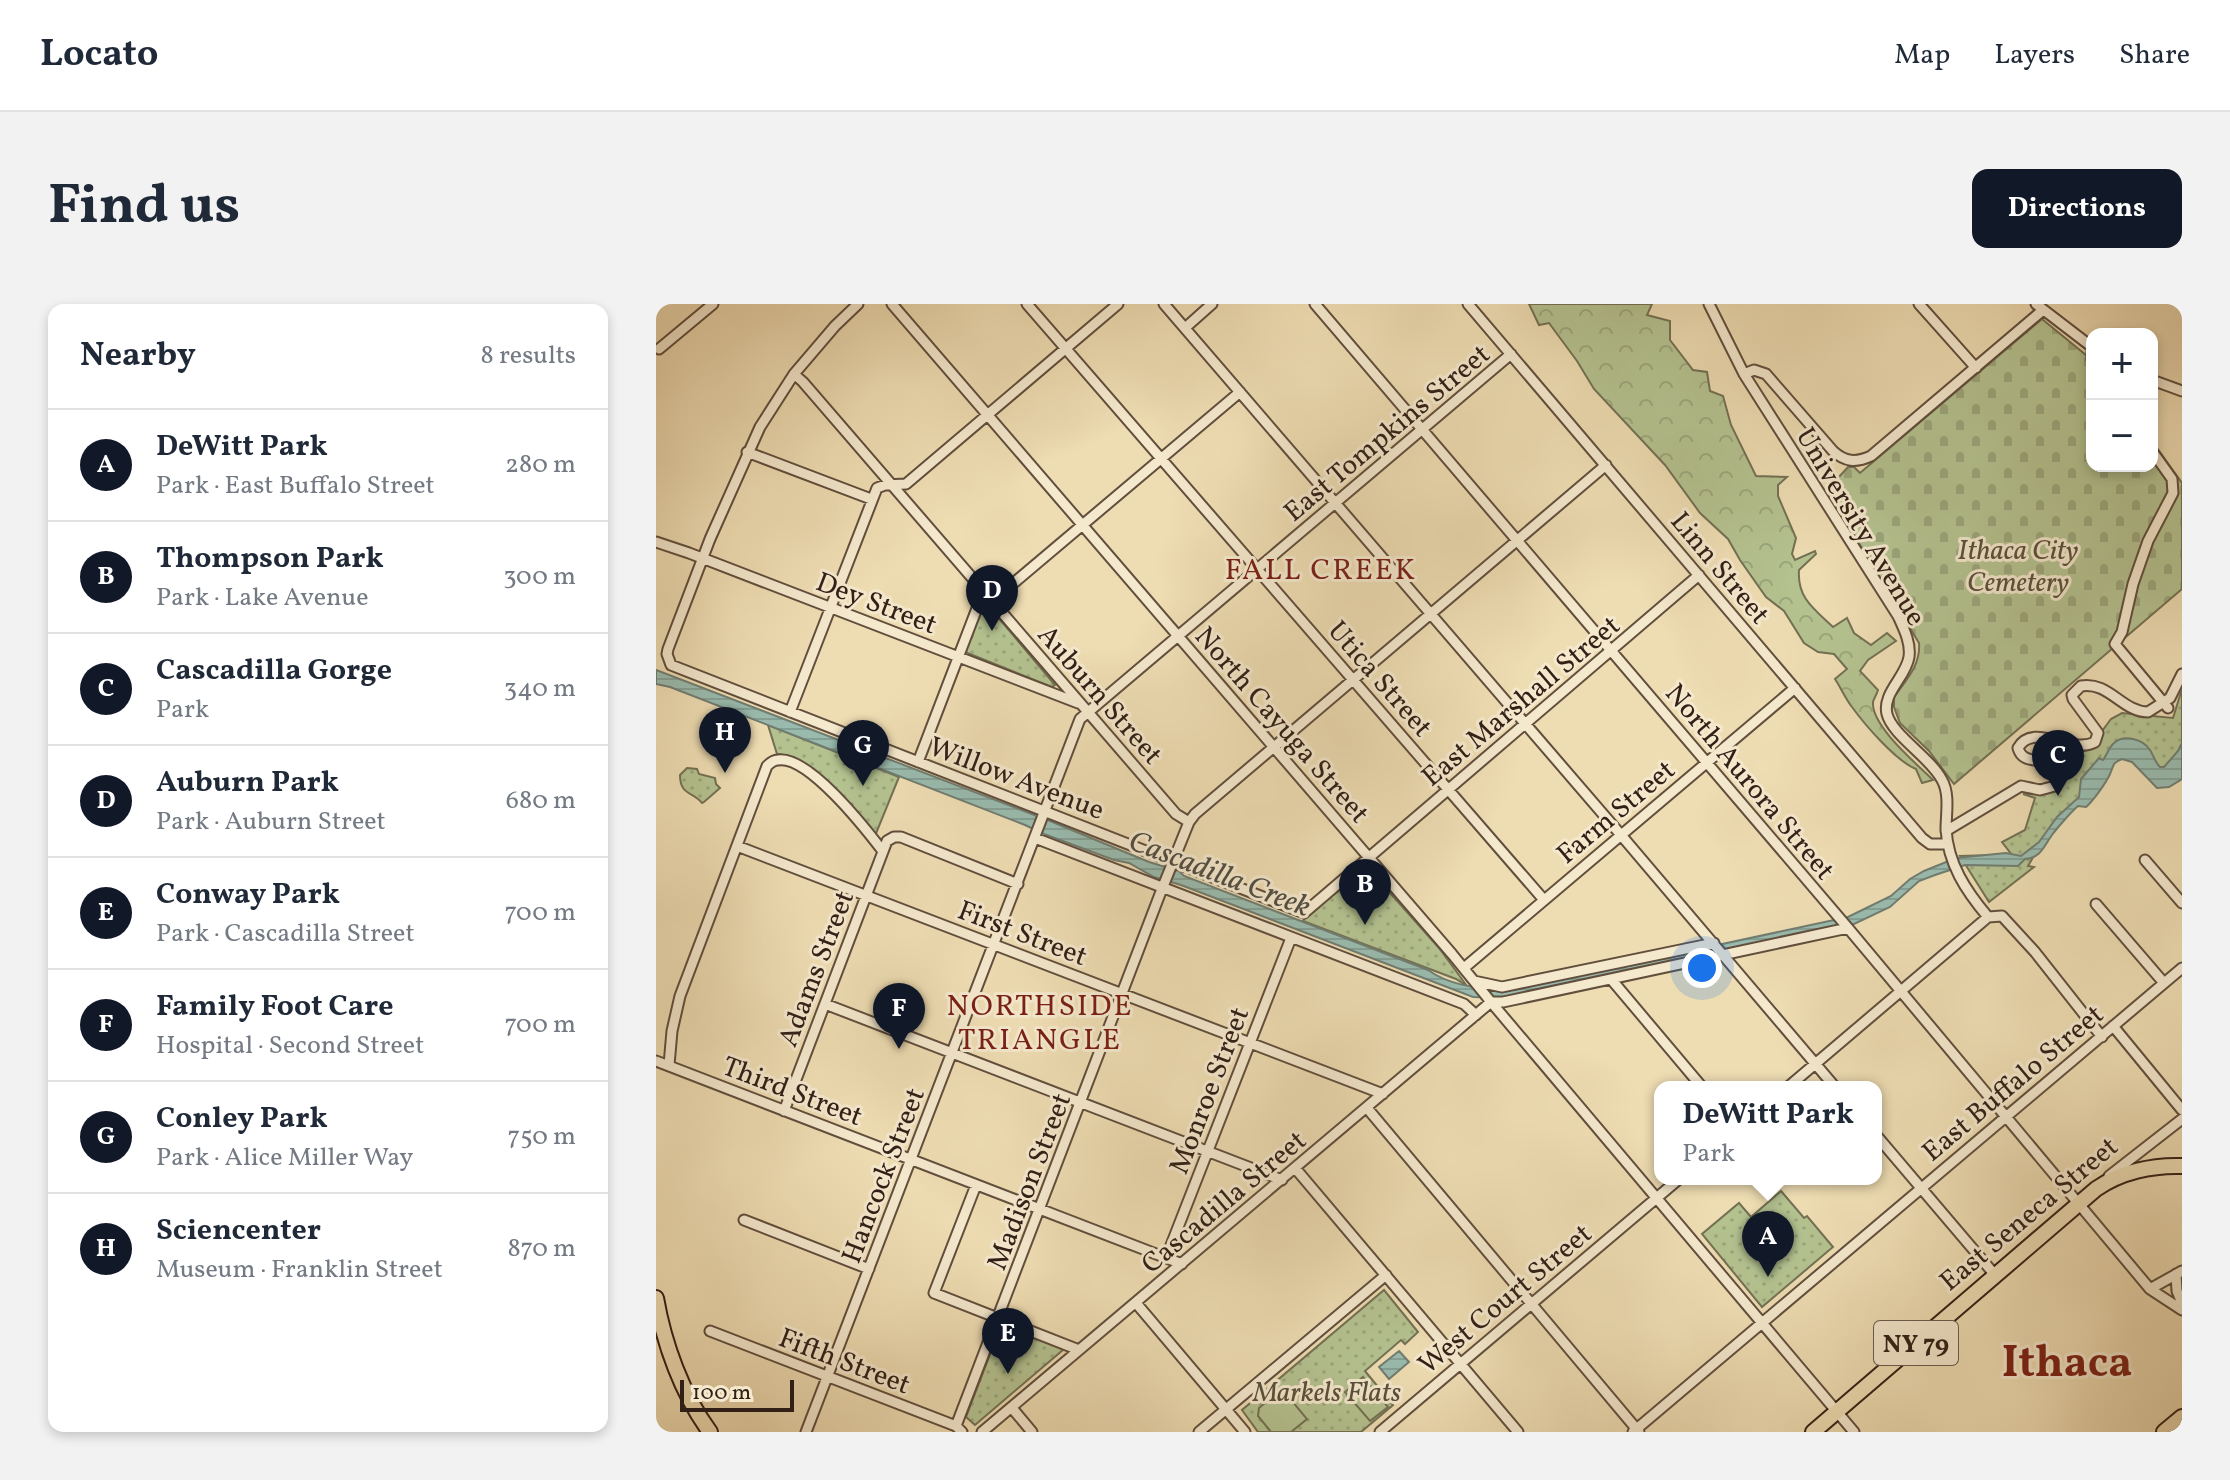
<!DOCTYPE html>
<meta charset="utf-8">
<style>
body{margin:0;font-family:Vollkorn,serif;background:#f2f2f3;color:#1f2937}
.controls{position:absolute;right:24px;top:24px;display:grid;overflow:hidden;border-radius:16px;box-shadow:0 4px 12px #0003}
.controls button{width:72px;height:72px;display:grid;place-items:center;padding:0;border:0;border-bottom:2px solid #e0e1e3;background:#fff;color:#1f2937;font:40px sans-serif}
.scale{position:absolute;left:24px;bottom:20px;width:114px;box-sizing:border-box;padding-left:8px;border:4px solid #321f16;border-top:0;font-size:22px;line-height:28px;white-space:nowrap;color:#321f16;-webkit-text-stroke:6px #f4e8cd;paint-order:stroke}
.you{position:absolute;left:1046px;top:664px;width:28px;height:28px;margin:-20px;border:6px solid #fff;border-radius:50%;background:#1a73e8;box-shadow:0 0 0 12px #1a73e833}
.badge{display:grid;place-items:center;width:52px;height:52px;border-radius:50%;background:#111827;color:#fff;font-size:26px;font-weight:700}
.pin{position:absolute;translate:-50% -66px;filter:drop-shadow(0 2px 4px #0008)}
.pin::after{content:'';position:absolute;top:42px;width:28px;height:24px;background:inherit;clip-path:polygon(0 0,100% 0,50% 100%)}
.popup{position:absolute;left:998px;top:777px;width:228px;height:104px;box-sizing:border-box;display:grid;place-content:center;border-radius:16px;background:#fff;filter:drop-shadow(0 2px 6px #0005);font-size:26px;white-space:nowrap;color:#747a83}
.popup b{font-size:30px;color:#1f2937}
.popup::after{content:'';position:absolute;left:50%;top:100%;margin-left:-16px;border:16px solid transparent;border-top-color:#fff}
.list{margin:0;padding:0;list-style:none}
h2{display:flex;justify-content:space-between;align-items:center;height:104px;margin:0;padding:0 32px;font-size:34px}
h2 small{font-size:26px;font-weight:400;color:#747a83}
.list li{display:grid;grid-template-columns:52px 1fr auto;gap:24px;align-items:center;box-sizing:border-box;height:112px;padding:0 32px;border-top:2px solid #e0e1e3}
.list b{display:block;font-size:30px;white-space:nowrap}
.list p{margin:0;font-size:26px;white-space:nowrap;color:#747a83}
.list em{font-size:26px;font-style:normal;color:#747a83}
.map{position:relative;flex:none;width:1526px;height:1128px;overflow:hidden;border-radius:16px}
header{display:flex;align-items:center;gap:48px;box-sizing:border-box;height:112px;padding:0 40px;background:#fff;border-bottom:2px solid #e0e1e3}
header strong{font-size:38px}
nav{display:flex;gap:44px;margin-inline-start:auto;font-size:28px}
.intro{display:flex;align-items:center;justify-content:space-between;box-sizing:border-box;height:192px;padding:0 48px}
h1{margin:0;font-size:56px}
.button{padding:20px 36px;border-radius:16px;background:#111827;color:#fff;font-size:28px;font-weight:700}
main{display:flex;gap:48px;padding:0 48px}
aside{flex:1;background:#fff;border-radius:16px;box-shadow:0 4px 12px #0003}
.map>svg:first-child{display:block}
.forest{fill:url(#forest-crowns);stroke:#737053;stroke-width:2}
.cemetery{fill:url(#cemetery-stones);stroke:#737053;stroke-width:2}
.park{fill:url(#park-dots);stroke:#737053;stroke-width:2}
.pitch{fill:#b4c290;stroke:#737053;stroke-width:2}
.water{fill:url(#water-rules);stroke:#707d71;stroke-width:2}
.lines{fill:none;stroke-linecap:round;stroke-linejoin:round}
.minor-casing{stroke:#614e3d;stroke-width:13}
.highway-casing{stroke:#321f16;stroke-width:18}
.minor{stroke:#f4e8cd;stroke-width:9}
.highway{stroke:#eedcb2;stroke-width:14}
.labels{text-anchor:middle;stroke-width:6;stroke-linejoin:round;paint-order:stroke}
.shield{fill:#f4e8cd;stroke:#6c5b4d;stroke-width:2}
.shield-label{font-size:26px;font-weight:bold;fill:#321f16}
.street-label{font-size:28px;fill:#321f16;stroke:#f4e8cd}
.park-label{font-size:28px;font-style:italic;fill:#59503b;stroke:#f4e8cd}
.neighbourhood-label{font-size:30px;letter-spacing:2px;fill:#7a1f14;stroke:#f4e8cd}
.water-label{font-size:30px;font-style:italic;fill:#514e44;stroke:#f4e8cd}
.town-label{font-size:44px;font-weight:bold;fill:#7a1f14;stroke:#f4e8cd}
</style>
<header>
<strong>Locato</strong>
<nav><a>Map</a><a>Layers</a><a>Share</a></nav>
</header>
<div class="intro"><h1>Find us</h1><a class="button">Directions</a></div>
<main>
<aside>
<h2>Nearby<small>8 results</small></h2>
<ul class="list">
<li><span class="badge">A</span><div><b>DeWitt Park</b><p>Park · East Buffalo Street</p></div><em>280 m</em></li>
<li><span class="badge">B</span><div><b>Thompson Park</b><p>Park · Lake Avenue</p></div><em>300 m</em></li>
<li><span class="badge">C</span><div><b>Cascadilla Gorge</b><p>Park</p></div><em>340 m</em></li>
<li><span class="badge">D</span><div><b>Auburn Park</b><p>Park · Auburn Street</p></div><em>680 m</em></li>
<li><span class="badge">E</span><div><b>Conway Park</b><p>Park · Cascadilla Street</p></div><em>700 m</em></li>
<li><span class="badge">F</span><div><b>Family Foot Care</b><p>Hospital · Second Street</p></div><em>700 m</em></li>
<li><span class="badge">G</span><div><b>Conley Park</b><p>Park · Alice Miller Way</p></div><em>750 m</em></li>
<li><span class="badge">H</span><div><b>Sciencenter</b><p>Museum · Franklin Street</p></div><em>870 m</em></li>
</ul>
</aside>
<div class="map">
<svg width="1526" height="1128" viewBox="0 0 1526 1128">
<defs>
<pattern id="forest-crowns" width="20" height="18" patternUnits="userSpaceOnUse" patternTransform="scale(2)"><rect width="20" height="18" fill="#b4c290"/><path d="M2 6a3 3 0 1 1 6 0M12 15a3 3 0 1 1 6 0" fill="none" stroke="#9ba67b"/></pattern>
<pattern id="cemetery-stones" width="16" height="16" patternUnits="userSpaceOnUse" patternTransform="scale(2)"><rect width="16" height="16" fill="#b4c290"/><path d="M2 7V4a2 2 0 0 1 4 0v3zM10 15v-3a2 2 0 0 1 4 0v3z" fill="#9ba67b"/></pattern>
<pattern id="park-dots" width="8" height="8" patternUnits="userSpaceOnUse" patternTransform="scale(2)"><rect width="8" height="8" fill="#b4c290"/><path d="M2 2h.1M6 6h.1" fill="none" stroke="#9ba67b" stroke-width="1.8" stroke-linecap="round"/></pattern>
<pattern id="water-rules" width="6" height="5" patternUnits="userSpaceOnUse" patternTransform="scale(2)"><rect width="6" height="5" fill="#99bbae"/><path d="M0 2.5h6" fill="none" stroke="#84a095"/></pattern>
</defs>
<rect width="100%" height="100%" fill="#eedcb2"/>
<filter id="stains"><feTurbulence type="fractalNoise" baseFrequency=".0025" numOctaves="4"/><feColorMatrix values="0 0 0 0 .2 0 0 0 0 .09 0 0 0 0 .02 0 0 0 .5 -.17"/></filter>
<radialGradient id="worn" r=".72"><stop offset=".6" stop-color="#630" stop-opacity="0"/><stop offset="1" stop-color="#630" stop-opacity=".3"/></radialGradient>
<path class="forest" d="M873,0H996L991,11L1014,17V36L1037,66L1051,68L1054,87L1067,92L1075,121L1100,172L1131,173L1122,181V192L1140,234L1136,250L1139,256L1159,247L1160,250L1143,266C1141,294 1158,305 1177,323L1191,314L1198,329L1215,341L1231,329L1240,337L1212,356L1204,367L1222,386C1221,390 1218,394 1217,398C1215,422 1261,460 1277,476L1266,479L1260,465C1240,457 1209,421 1196,403C1189,394 1185,384 1179,375L1191,365L1178,350L1162,348L1148,339L1128,307L1110,293L1084,256L1072,235L1044,209L1009,161L938,85L921,57L893,19L883,21Z"/>
<path class="cemetery" d="M1386,15L1436,56V162H1496V137L1526,179V285L1298,480L1273,447L1244,419L1238,403V393C1250,376 1265,361 1263,339L1171,186L1192,163H1198L1204,169Z"/>
<path class="park" d="M332,303L335,305L399,381L396,383L309,348L324,306Z
M1526,385V457L1519,474L1467,445L1383,543L1372,562L1378,563L1333,598L1304,552L1340,551L1359,555L1346,538L1369,526L1379,494L1367,490C1397,490 1410,489 1414,456L1422,449L1432,446L1455,415L1466,409L1517,414Z
M112,421L243,473L219,532C194,504 161,455 121,450Z
M31,464L41,465L43,470L59,474L60,480L64,484L48,498L46,499C37,487 24,492 24,471Z
M711,563L783,644L811,682L800,675L647,617L649,614Z
M1125,887L1148,914L1151,912L1177,943L1106,1003L1046,930L1083,899L1095,913Z
M728,986L762,1028L749,1040L745,1036L709,1067L737,1101L705,1128H602L586,1106Z
M345,1022L408,1045L319,1121L310,1113Z"/>
<path class="pitch" d="M707,1073L732,1103L714,1117L689,1088Z
M626,1085L651,1115L635,1128H615L602,1112L603,1104Z"/>
<path class="water" d="M0,366L394,517L493,558L523,567L528,572L772,666C793,681 819,684 845,686L1036,649L1043,645L1192,613L1235,592L1254,575L1268,567L1300,554L1350,549L1365,552L1383,538L1401,513L1423,493L1425,475L1443,454L1447,456C1451,451 1453,443 1458,439C1468,430 1487,435 1494,446C1498,452 1498,457 1504,463H1508L1522,447L1526,439V475L1513,483L1501,484L1476,458L1466,455C1456,459 1458,461 1454,470C1450,479 1437,497 1430,503L1422,502C1416,507 1401,524 1396,531C1388,542 1385,554 1369,555L1362,562L1309,561L1279,571L1263,577L1234,603L1198,620L847,694L817,693L525,581L498,573L473,559L458,556L388,530L369,521L14,383L0,380Z
M743,1047L753,1058L733,1075L723,1063Z"/>
<g class="lines">
<defs>
<path id="minor" d="M202,0L179,22L138,70L104,123L54,235L12,345L11,350L15,361L648,609L1043,271
M236,0L796,650L835,698L1198,1128
M371,0L888,596
M508,0L965,531L1179,783
M659,0L1192,624L1494,985L1526,1006
M812,0L1266,534L1274,540H1292
M1053,0L1088,70L1242,312C1248,325 1255,339 1253,353C1250,373 1226,389 1231,410C1236,431 1275,454 1286,476C1294,490 1290,510 1290,525C1292,560 1310,587 1332,613
M1263,0L1320,64
M1380,0L1436,43V56
M529,24L556,0
M3,45L57,0
M138,70L147,78L520,510L533,518
M1088,70L1098,66L1110,70L1177,147C1189,158 1200,159 1215,152L1387,6
M1496,76L1526,87
M1496,147L1516,175L1517,189L1492,237L1477,280L1466,328L1459,340L1512,404
M91,148L215,195
M0,238L33,249L422,399
M134,408L221,184L229,181L250,180L462,0
M262,458L323,299L335,296L347,288L584,88
M1290,527L1365,482L1384,486L1399,482L1404,473C1396,446 1368,466 1362,444C1377,417 1416,451 1439,438L1442,429L1417,395L1416,391L1425,382C1453,377 1466,408 1492,408L1514,394L1526,370
M379,534L808,700L820,711
M81,542L727,790
M1489,556L1526,599
M1440,600L1508,679
M1332,613L1346,612L1379,648L1446,733
M808,664L1139,384
M955,675L1046,783
M818,677L846,683L1058,639
M835,698H847L1192,624
M169,700L626,876
M1457,722L1526,806
M0,757L526,960
M13,761L16,727L24,692L111,462C113,460 118,456 122,456C152,451 209,524 226,546
M1132,783L1332,613
M711,804L983,1128
M128,807L231,537L238,533H245L362,580
M1220,831L1339,971
M639,864L862,1128
M1453,872L1526,815
M320,881L278,989L423,1046
M88,916L213,965
M510,954L635,634
M1520,970L1521,987L1526,999
M1494,985L1526,967
M480,999L589,1128
M54,1027L300,1122L306,1128
M356,1104L376,1128
M300,1122L504,590L533,518L539,510L950,161
M150,1128L424,415L855,50
M326,1128L835,698
M543,1128L730,971
M724,1128L1023,875
M977,1128L1526,664"/>
<path id="highway" d="M0,994C8,1040 26,1090 54,1128
M1157,1128L1440,885C1464,868 1496,861 1526,862
M1508,1128L1526,1113"/>
</defs>
<use href="#minor" class="minor-casing"/>
<use href="#highway" class="highway-casing"/>
<use href="#minor" class="minor"/>
<use href="#highway" class="highway"/>
</g>
<g class="labels">
<rect class="shield" x="1218" y="1017" width="84" height="44" rx="6"/>
<g class="shield-label">
<text x="1260" y="1048">NY 79</text>
</g>
<g class="street-label">
<text transform="translate(730 128) rotate(-40)" y="10">East Tompkins Street</text>
<text transform="translate(1206 222) rotate(59)" y="10">University Avenue</text>
<text transform="translate(1065 263) rotate(50)" y="10">Linn Street</text>
<text transform="translate(221 298) rotate(21)" y="10">Dey Street</text>
<text transform="translate(725 374) rotate(49)" y="10">Utica Street</text>
<text transform="translate(445 390) rotate(49)" y="10">Auburn Street</text>
<text transform="translate(864 396) rotate(-40)" y="10">East Marshall Street</text>
<text transform="translate(627 420) rotate(49)" y="10">North Cayuga Street</text>
<text transform="translate(361 473) rotate(21)" y="10">Willow Avenue</text>
<text transform="translate(1095 477) rotate(50)" y="10">North Aurora Street</text>
<text transform="translate(959 507) rotate(-40)" y="10">Farm Street</text>
<text transform="translate(367 628) rotate(21)" y="10">First Street</text>
<text transform="translate(159 664) rotate(-69)" y="10">Adams Street</text>
<text transform="translate(1356 778) rotate(-40)" y="10">East Buffalo Street</text>
<text transform="translate(137 786) rotate(21)" y="10">Third Street</text>
<text transform="translate(552 786) rotate(-69)" y="10">Monroe Street</text>
<text transform="translate(226 871) rotate(-69)" y="10">Hancock Street</text>
<text transform="translate(372 877) rotate(-69)" y="10">Madison Street</text>
<text transform="translate(567 897) rotate(-40)" y="10">Cascadilla Street</text>
<text transform="translate(1372 909) rotate(-40)" y="10">East Seneca Street</text>
<text transform="translate(848 994) rotate(-40)" y="10">West Court Street</text>
<text transform="translate(189 1056) rotate(21)" y="10">Fifth Street</text>
</g>
<g class="park-label">
<text x="1362" y="255">Ithaca City<tspan x="1362" dy="32">Cemetery</tspan></text>
<text x="671" y="1097">Markels Flats</text>
</g>
<g class="neighbourhood-label">
<text x="665" y="275">FALL CREEK</text>
<text x="384" y="711">NORTHSIDE<tspan x="384" dy="34">TRIANGLE</tspan></text>
</g>
<g class="water-label">
<text transform="translate(564 569) rotate(21)" y="10">Cascadilla Creek</text>
</g>
<g class="town-label">
<text x="1411" y="1072">Ithaca</text>
</g>
</g>
<rect width="100%" height="100%" filter="url(#stains)"/>
<rect width="100%" height="100%" fill="url(#worn)"/>
</svg>
<div class="controls">
<button>+</button>
<button>−</button>
</div>
<div class="scale">100 m</div>
<div class="you"></div>
<div class="pin badge" style="left:1112px;top:973px">A</div>
<div class="popup"><b>DeWitt Park</b>Park</div>
<div class="pin badge" style="left:709px;top:621px">B</div>
<div class="pin badge" style="left:1402px;top:492px">C</div>
<div class="pin badge" style="left:336px;top:327px">D</div>
<div class="pin badge" style="left:352px;top:1070px">E</div>
<div class="pin badge" style="left:243px;top:745px">F</div>
<div class="pin badge" style="left:207px;top:482px">G</div>
<div class="pin badge" style="left:69px;top:469px">H</div>
</div>
</main>
